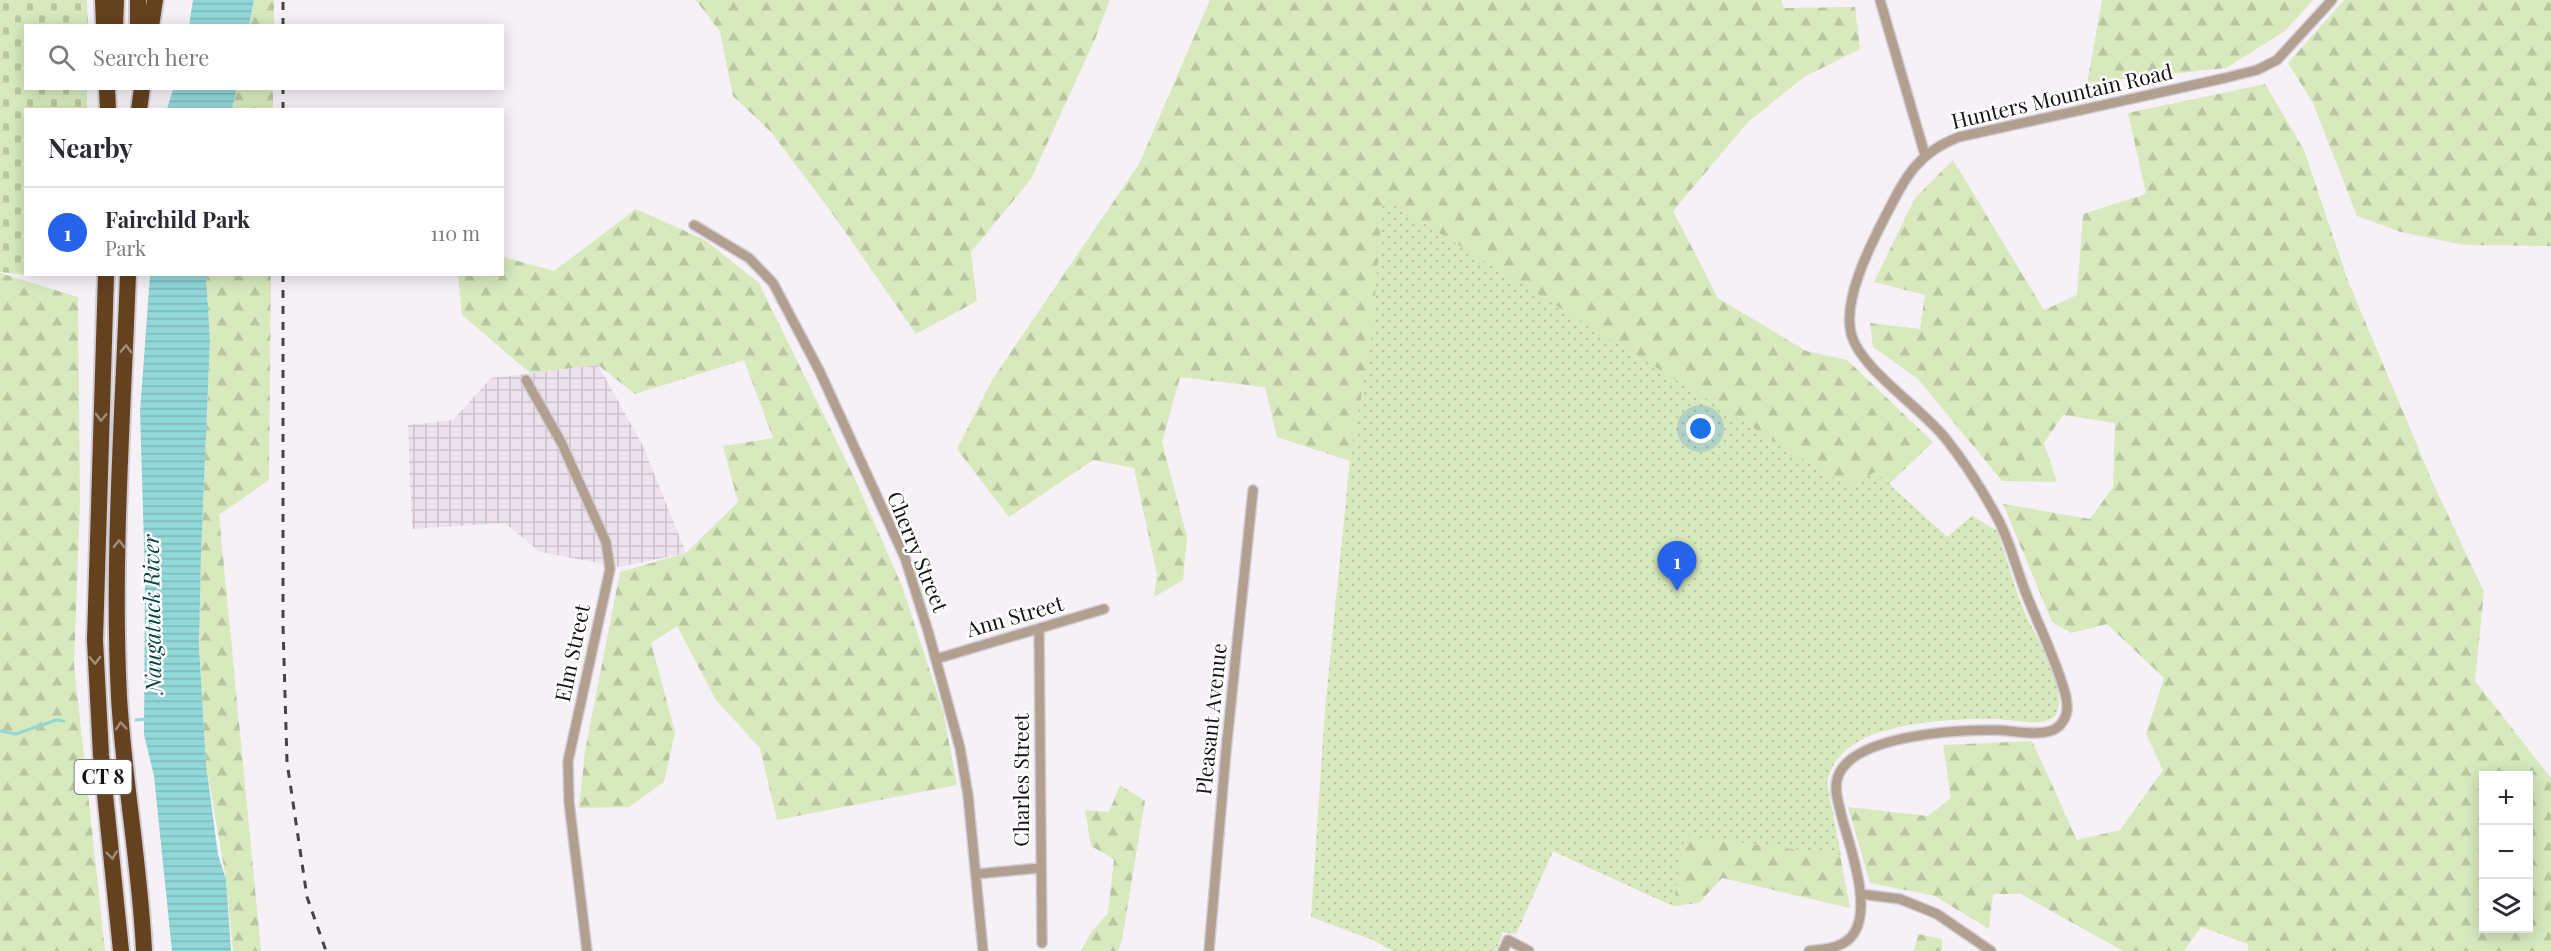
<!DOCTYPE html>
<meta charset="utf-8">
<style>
body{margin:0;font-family:"Playfair Display",serif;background:#f7f7f7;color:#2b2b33}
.controls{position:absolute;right:18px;bottom:18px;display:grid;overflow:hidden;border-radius:0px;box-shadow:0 3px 15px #0003}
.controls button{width:54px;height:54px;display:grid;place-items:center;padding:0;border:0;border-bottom:2px solid #e1e1e2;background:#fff;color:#2b2b33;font:30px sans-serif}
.you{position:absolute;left:1701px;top:429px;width:21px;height:21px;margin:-15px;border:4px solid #fff;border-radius:50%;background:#1a73e8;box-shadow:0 0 0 9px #1a73e833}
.badge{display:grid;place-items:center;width:39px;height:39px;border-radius:50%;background:#2563eb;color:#fff;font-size:20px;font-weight:700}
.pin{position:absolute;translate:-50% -50px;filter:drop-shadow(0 2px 3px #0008)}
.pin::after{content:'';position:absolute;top:32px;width:21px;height:18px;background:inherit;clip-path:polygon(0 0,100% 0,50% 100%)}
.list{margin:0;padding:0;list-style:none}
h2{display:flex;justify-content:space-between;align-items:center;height:78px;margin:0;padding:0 24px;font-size:26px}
h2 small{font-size:20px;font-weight:400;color:#7c7c81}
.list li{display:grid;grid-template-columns:39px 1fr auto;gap:18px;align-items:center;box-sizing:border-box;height:90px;padding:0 24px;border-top:2px solid #e1e1e2}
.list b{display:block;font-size:22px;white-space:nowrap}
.list p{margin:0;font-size:20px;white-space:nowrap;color:#7c7c81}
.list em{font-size:20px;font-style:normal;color:#7c7c81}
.icon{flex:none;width:33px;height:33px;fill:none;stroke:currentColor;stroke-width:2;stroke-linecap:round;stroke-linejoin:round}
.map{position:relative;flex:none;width:2551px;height:951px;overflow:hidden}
.search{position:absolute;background:#fff;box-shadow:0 3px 15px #0003;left:24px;top:24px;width:480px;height:66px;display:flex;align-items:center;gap:15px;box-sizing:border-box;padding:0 21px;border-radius:0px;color:#7c7c81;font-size:22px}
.panel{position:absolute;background:#fff;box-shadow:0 3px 15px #0003;left:24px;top:108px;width:480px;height:168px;border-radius:0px}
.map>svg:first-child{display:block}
.industrial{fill:url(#industrial-grid)}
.forest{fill:url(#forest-firs);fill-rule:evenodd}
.cemetery{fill:url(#cemetery-stones)}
.park{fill:url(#park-dots)}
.water{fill:url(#water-rules)}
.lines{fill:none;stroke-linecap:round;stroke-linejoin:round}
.stream{stroke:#93d8d9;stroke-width:3}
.minor-casing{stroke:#d2cdd3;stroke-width:12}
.motorway-casing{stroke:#d2cdd3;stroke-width:20}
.minor{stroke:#b19f8f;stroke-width:9}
.motorway{stroke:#64411f;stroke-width:16}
.rail{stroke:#454346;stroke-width:3;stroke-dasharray:8 8;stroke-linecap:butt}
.oneway{stroke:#a28d79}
.labels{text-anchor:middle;stroke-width:5;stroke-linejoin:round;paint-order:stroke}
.shield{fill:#fff;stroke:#5a595a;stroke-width:1.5}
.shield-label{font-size:20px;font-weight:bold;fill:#131214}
.street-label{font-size:21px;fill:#131214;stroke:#fff}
.water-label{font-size:22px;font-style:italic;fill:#004345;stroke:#fff}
</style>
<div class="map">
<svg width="2551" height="951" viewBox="0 0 2551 951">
<defs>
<pattern id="industrial-grid" width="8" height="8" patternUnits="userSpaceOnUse" patternTransform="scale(1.5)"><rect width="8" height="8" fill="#ede2ee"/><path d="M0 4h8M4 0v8" fill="none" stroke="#cac1cb"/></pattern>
<pattern id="forest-firs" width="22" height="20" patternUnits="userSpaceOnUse" patternTransform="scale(1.5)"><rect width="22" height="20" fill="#d7e9bd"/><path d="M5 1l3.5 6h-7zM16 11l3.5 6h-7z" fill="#b8c7a2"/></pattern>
<pattern id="cemetery-stones" width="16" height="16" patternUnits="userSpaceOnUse" patternTransform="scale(1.5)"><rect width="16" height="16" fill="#d7e9bd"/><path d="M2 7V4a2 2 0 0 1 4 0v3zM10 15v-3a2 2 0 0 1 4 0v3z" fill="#b8c7a2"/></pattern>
<pattern id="park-dots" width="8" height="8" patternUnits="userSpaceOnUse" patternTransform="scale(1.5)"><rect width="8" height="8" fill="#d7e9bd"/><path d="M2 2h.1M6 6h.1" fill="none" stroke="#b8c7a2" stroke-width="1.8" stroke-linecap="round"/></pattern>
<pattern id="water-rules" width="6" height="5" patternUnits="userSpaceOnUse" patternTransform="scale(1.5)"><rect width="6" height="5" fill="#93d8d9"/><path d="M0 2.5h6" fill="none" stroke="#7eb8b9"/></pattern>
</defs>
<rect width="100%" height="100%" fill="#f6f1f7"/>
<path class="industrial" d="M598,365L642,444L686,553L620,567L540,552L505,523L412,529L408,425L453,420L491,378Z"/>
<path class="forest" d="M254,0H274V25H249Z
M696,0H1110L1095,39L1031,179L971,252L977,301L916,334L832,213L771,132L733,96L720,32Z
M1210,0H1781L1784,8L1855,7L1860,49L1804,77L1748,122L1673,211L1718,298L1806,351L1847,360L1933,442L1889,484L1947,537L1972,516L1997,531C2006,556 2013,582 2022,607C2032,632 2071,690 2055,716C2040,728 2014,718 1996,719C1947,719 1837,720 1827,783L1850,908L1722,878L1699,903L1673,906L1553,851L1516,934L1322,755L1350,461L1277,437L1265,387L1180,377L1162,442L1187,537L1183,580L1154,597L1157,574L1134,468L1093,460L1009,517L957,449L992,380L1139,164Z
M2102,0H2313L2285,31L2226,68L2087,83Z
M2344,0H2551V246L2464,245L2401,232L2357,216L2313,103L2288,63Z
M2265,84L2304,150L2348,281L2433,483L2484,592L2475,681L2551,778V951H2248V944L2201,927L2184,951H2123L2021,894H1993L1989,929L1935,896L1870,883L1848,807L1928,816L1951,798L1943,745L2032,741L2077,840L2120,830L2163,770L2146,734L2164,678L2107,624L2071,633L2052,622L2003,504L2090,519L2113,487L2115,423L2063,415L2044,443L2057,482L2002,481L1918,379L1873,347L1870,323L1920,329L1925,295L1874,282L1915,198L1953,160L2044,310L2077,295L2083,214L2146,194L2128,113ZM2484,776H2528V928H2484Z
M237,89H273V109L232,110Z
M636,209L705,240L759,283L855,479L902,586L943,711L957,785L777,820L760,748L716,700L677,626L651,643L675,732L664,782L629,807L579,808L585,751L620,572L686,553L738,502L723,446L773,438L744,360L635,394L598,365L530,373L462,315L458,275L502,274L503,257L554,271Z
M0,273L78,297L80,502L74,664L105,951H0Z
M206,275H271L269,480L219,515L261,951H233L226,879L206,764L199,647L201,554L210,340Z
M1120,785L1145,801L1122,940L1118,951H1081L1092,931L1108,913L1114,859L1091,846L1085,810L1109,812Z
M1918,934L1942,939V951H1914Z"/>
<path class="cemetery" d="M0,0H87L88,25L26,26V88L87,89V109L26,110V274L28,275L0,272Z"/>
<path class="park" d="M1383,198L1847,486L1875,472L1947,537L1972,516L1997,531C2006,556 2013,584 2023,609C2035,637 2059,672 2059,703C2059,711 2055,718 2048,720C2034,726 2012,719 1998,719C1948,718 1837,720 1827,783L1841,855L1685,836L1673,906L1553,851L1516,934L1503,932L1496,951H1393L1373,940L1311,917L1325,709L1342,539L1350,461L1372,333Z"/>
<path class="water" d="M193,0H254L249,25H189Z
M173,89V88L237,89L232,109H167Z
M150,275H206L210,340L201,554L199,647L206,764L218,855L226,879L231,951H172L154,776L144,735L145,577L140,412Z"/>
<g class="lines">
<path class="stream" d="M136,720L146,719
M0,731L16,734L56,720L64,721"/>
<defs>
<path id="minor" d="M1880,0L1925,155
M694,225L749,258L773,283L820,372L905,558L928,631L960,748L968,795L983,951
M526,380L561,442L606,542L610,569L568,761L569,802L587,951
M1039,629L1042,943
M936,659L1104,609
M977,874L1040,868
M1860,894L1900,899L1937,914L1991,951
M1209,951L1226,751L1253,490
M1503,951L1508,940L1529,951
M1809,951C1822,949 1837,949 1848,940C1877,916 1849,845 1841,814C1839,804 1834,791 1837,780C1847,735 1956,730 1993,730C2011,730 2033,736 2050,731C2058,729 2063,723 2066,715C2068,708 2067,700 2065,693C2056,660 2040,628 2027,596C2017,571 2011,545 1999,521C1984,493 1966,464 1946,439C1922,408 1859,368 1851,333C1843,300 1869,248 1884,219C1904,180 1916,153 1959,137L2225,78L2257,70L2277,60L2332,0"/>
<path id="motorway" d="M103,0L104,26
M115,26L116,0
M138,26V0
M151,26L155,0
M107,88L108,110
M139,110L142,88
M106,274L95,640L101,755L121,951
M128,274C123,415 112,557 119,697C124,782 140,866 144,951"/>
</defs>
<use href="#minor" class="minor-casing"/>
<use href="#motorway" class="motorway-casing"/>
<use href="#minor" class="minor"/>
<use href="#motorway" class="motorway"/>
<path class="rail" d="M283,26V0
M283,110V88
M283,274V626L287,762L307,897L326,951"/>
</g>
<defs><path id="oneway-chevron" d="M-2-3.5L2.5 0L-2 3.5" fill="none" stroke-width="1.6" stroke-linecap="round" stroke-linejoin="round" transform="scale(1.5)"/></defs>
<g class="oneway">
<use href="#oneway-chevron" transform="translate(126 349) rotate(-88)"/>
<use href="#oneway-chevron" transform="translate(101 417) rotate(92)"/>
<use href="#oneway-chevron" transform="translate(119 544) rotate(-89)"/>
<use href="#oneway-chevron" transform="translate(95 660) rotate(88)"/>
<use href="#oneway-chevron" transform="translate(121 726) rotate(-94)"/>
<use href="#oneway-chevron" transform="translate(112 855) rotate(84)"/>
</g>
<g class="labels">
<rect class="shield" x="74.5" y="760" width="57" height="34" rx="4.5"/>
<g class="shield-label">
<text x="103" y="784">CT 8</text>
</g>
<g class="street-label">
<text transform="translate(2062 97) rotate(-13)" y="7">Hunters Mountain Road</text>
<text transform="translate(917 552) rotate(68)" y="7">Cherry Street</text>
<text transform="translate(1015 617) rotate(-16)" y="7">Ann Street</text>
<text transform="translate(573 653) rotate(-78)" y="7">Elm Street</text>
<text transform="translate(1212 719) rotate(-84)" y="7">Pleasant Avenue</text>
<text transform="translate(1022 780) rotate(-90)" y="7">Charles Street</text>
</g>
<g class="water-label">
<text transform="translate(152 614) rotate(-91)" y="8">Naugatuck River</text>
</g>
</g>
</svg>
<div class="controls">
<button>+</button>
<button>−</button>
<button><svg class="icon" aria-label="layers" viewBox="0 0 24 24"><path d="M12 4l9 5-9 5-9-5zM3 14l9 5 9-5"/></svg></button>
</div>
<div class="you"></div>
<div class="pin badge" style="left:1677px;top:591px">1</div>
<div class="search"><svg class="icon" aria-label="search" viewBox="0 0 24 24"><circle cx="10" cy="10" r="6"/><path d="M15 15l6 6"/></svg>Search here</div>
<section class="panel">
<h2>Nearby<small></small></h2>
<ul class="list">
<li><span class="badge">1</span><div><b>Fairchild Park</b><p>Park</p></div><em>110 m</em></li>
</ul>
</section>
</div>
